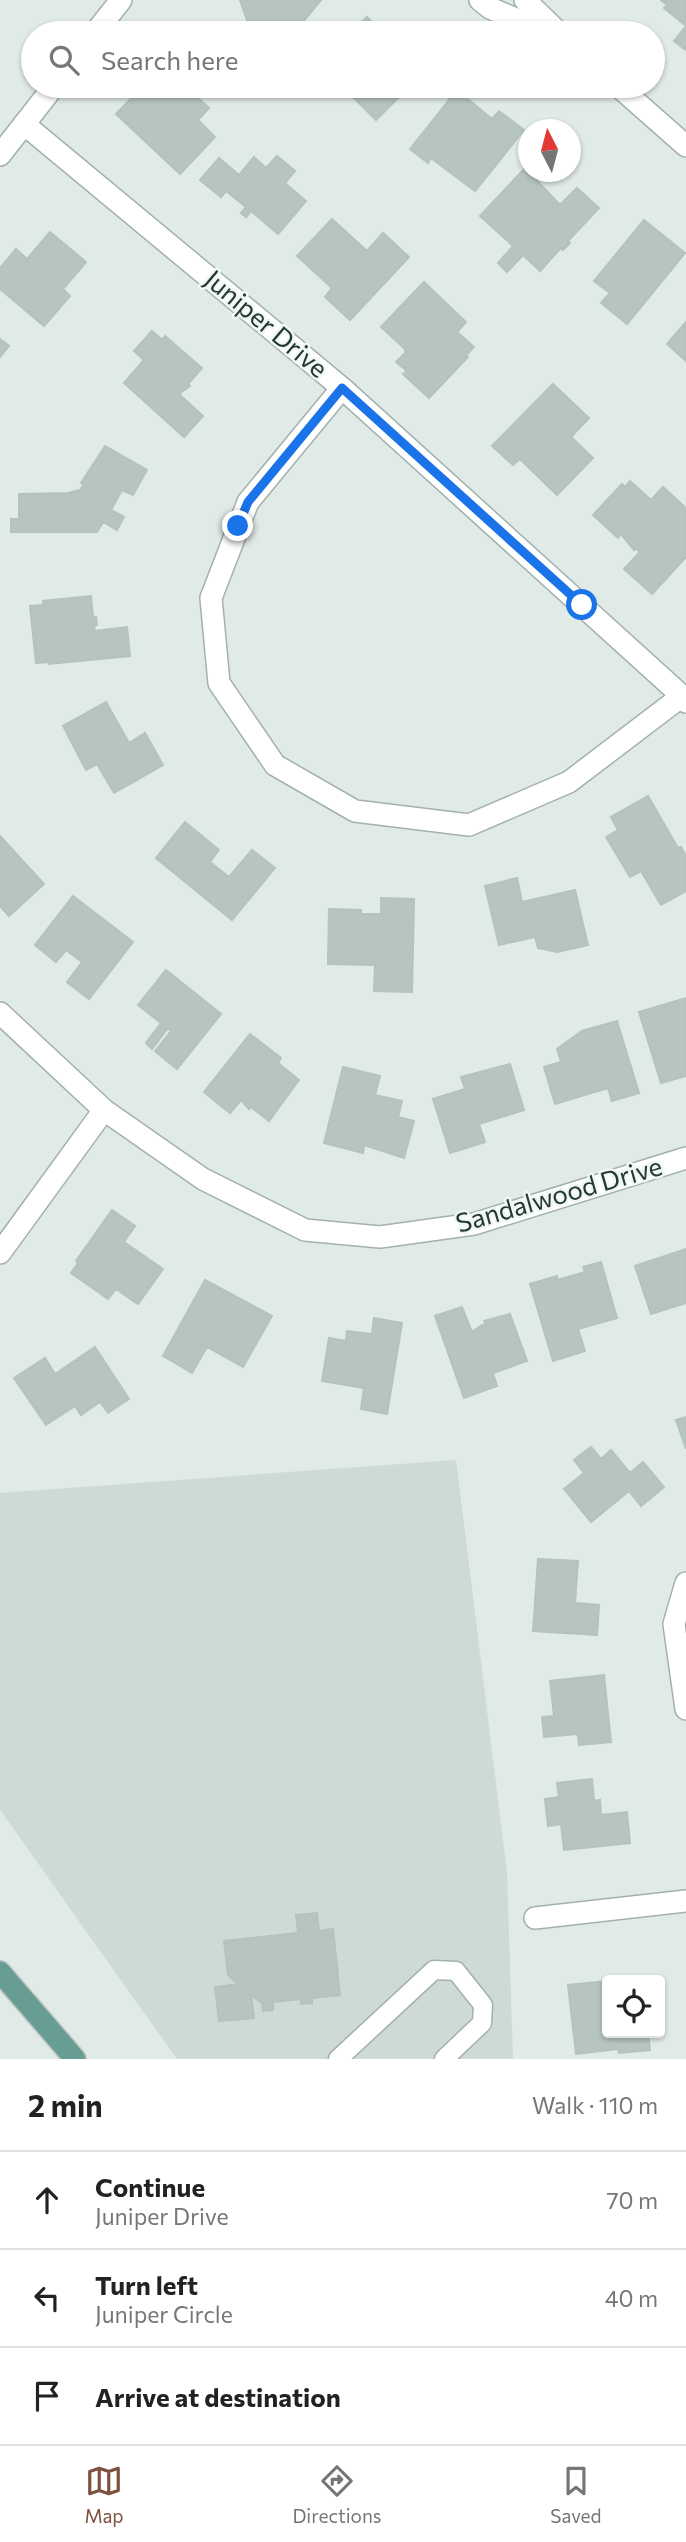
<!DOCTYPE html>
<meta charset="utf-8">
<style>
body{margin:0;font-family:Commissioner,sans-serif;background:#f2f2f2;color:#222}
.controls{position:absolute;right:21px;bottom:21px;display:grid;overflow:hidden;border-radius:7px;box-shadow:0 2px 5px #0004}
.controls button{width:63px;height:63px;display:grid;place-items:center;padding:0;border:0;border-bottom:2px solid #e0e0e0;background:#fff;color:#222;font:35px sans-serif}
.compass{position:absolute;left:518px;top:119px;width:63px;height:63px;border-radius:50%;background:#fff;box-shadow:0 2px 5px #0004;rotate:354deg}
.stop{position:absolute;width:21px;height:21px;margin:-16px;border:5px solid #1a73e8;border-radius:50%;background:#fff}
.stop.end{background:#1a73e8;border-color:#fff;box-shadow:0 2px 7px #0008}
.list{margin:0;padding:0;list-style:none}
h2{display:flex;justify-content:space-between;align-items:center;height:91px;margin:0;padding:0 28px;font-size:30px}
h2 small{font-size:23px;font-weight:400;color:#767676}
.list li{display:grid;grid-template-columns:46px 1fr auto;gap:21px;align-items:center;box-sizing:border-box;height:98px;padding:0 28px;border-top:2px solid #e0e0e0}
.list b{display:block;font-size:26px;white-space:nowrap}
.list p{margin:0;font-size:23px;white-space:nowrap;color:#767676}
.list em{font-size:23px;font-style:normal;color:#767676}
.icon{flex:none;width:38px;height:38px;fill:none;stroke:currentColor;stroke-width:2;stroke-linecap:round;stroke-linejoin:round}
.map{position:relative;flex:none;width:686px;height:2059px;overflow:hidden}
.search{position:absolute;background:#fff;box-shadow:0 2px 5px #0004;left:21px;right:21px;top:21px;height:77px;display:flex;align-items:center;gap:18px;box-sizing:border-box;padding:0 24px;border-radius:38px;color:#767676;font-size:26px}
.sheet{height:385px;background:#fff}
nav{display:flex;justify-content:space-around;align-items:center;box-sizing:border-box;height:98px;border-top:2px solid #e0e0e0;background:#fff;font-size:19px;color:#767676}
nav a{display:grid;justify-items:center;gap:4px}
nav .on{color:#7c503d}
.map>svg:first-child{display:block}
.built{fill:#cedad5}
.building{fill:#b6c5bf;stroke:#b3c3bd;stroke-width:2}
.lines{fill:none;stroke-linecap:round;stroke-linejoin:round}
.service-casing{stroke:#a3b1ad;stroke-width:21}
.minor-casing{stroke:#a3b1ad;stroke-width:24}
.primary-casing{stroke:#bdc4c2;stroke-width:24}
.service{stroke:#fff;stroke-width:18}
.minor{stroke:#fff;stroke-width:21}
.primary{stroke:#679d92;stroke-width:21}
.route{stroke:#1a73e8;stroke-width:9}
.labels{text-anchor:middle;stroke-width:5;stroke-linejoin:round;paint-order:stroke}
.street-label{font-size:26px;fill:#223934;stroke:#f0f7f4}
</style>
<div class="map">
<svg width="686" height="2059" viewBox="0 0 686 2059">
<rect width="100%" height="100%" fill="#e0eae6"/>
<path class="built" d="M456,1460L507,1872L513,2059H177L0,1810V1493Z"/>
<path class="building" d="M240,0H321L294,33H246L242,30L248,23Z
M661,0H686V26L664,8L667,5Z
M367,17L383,33H350Z
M686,26V50L674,41Z
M143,86H161L174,98L185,86L209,108L198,120L215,137L180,174L116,114Z
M348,86H410L376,120L352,96L355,93Z
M457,90L492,119L499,111L524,130L475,191L431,158L428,163L410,149Z
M277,156L295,171L285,183L306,201L278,234L251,211L246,217L241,213L246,207L226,191L221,197L200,180L219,158L239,175L254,157L266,168Z
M525,168L560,205L577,188L599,208L568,241L570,243L563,250L561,248L540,271L523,255L507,272L498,263L513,246L480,216Z
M332,219L367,251L383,233L409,257L350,320L325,297L332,288L297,256Z
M644,220L685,253L627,324L601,303L610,293L594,281Z
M50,232L86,262L63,289L70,296L44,326L0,289V268L16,249L27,259Z
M424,282L466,322L457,332L474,347L466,355L468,357L429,398L403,374L407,371L396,362L405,353V349L381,327Z
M686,322V361L667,344Z
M152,331L162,340L165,336L202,368L188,384L190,386L179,394L203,416L184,437L124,383L144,360L134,351Z
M0,339L9,346L0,357Z
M553,384L589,418L571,437L593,458L557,495L520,459L513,465L492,446Z
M105,446L147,470L133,495L122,490L111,510L124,517L117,530L103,522L97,532H11V519H19V494L68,493L80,490L84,484L81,483Z
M630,481L651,500L663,487L686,508V557L652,594L624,569L640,552L635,548L634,550L621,534L618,538L593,515L622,484L625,487Z
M91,596L93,617H96L97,625H94L95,631L127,627L130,656L49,664V662L36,663L30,606L43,605V601Z
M106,702L129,743L145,733L163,765L114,793L97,764L86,770L63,726Z
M648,796L678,848L681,847L686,856V891L661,905L641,871L630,877L606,837L618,830L611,817Z
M185,822L219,850L210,862L229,877L252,850L275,868L232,920L156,858Z
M0,836L44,884L9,916L0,906Z
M517,878L522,902L575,890L588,945L557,952L538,948L535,937L499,945L485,886Z
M73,896L133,942L89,999L67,982L82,962L66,950L56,962L35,945Z
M381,898L414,899L412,992L374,991L375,965L328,964L329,909L361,910V914H381Z
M166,970L221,1014L177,1069L155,1051L171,1031L168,1028L152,1049L146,1043L161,1023L138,1005Z
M686,998V1076L661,1083L639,1012Z
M617,1021L639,1093L612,1101L608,1088L555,1104L544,1067L561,1062L557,1049L582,1031Z
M250,1034L281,1058L278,1063L299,1080L269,1121L251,1107L249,1109L241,1100L230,1113L204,1092Z
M510,1064L524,1110L479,1124L485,1142L450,1153L433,1099L465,1089L461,1077Z
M343,1067L380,1076L375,1095L402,1101L398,1117L414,1121L404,1158L364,1145L363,1153L324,1143Z
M112,1210L135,1226L124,1242L163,1269L138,1304L116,1289L108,1299L71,1273L78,1263L76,1261Z
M686,1249V1303L651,1314L635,1266Z
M601,1262L617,1318L578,1329L585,1351L553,1361L530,1284L557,1276L558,1280L585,1272L583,1267Z
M205,1280L272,1316L243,1367L207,1347L192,1373L163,1356Z
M462,1307L472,1332L482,1325L486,1327L484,1321L510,1314L527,1361L493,1373L497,1386L464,1398L435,1316Z
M374,1318L402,1323L387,1414L361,1409L364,1388L322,1381L329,1338L346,1341L347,1331L372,1334Z
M95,1347L129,1399L108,1413L100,1402L81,1415L75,1406L46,1425L14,1378L45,1358L55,1374Z
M686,1417V1449L676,1420Z
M591,1447L601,1459L611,1450L630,1473L643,1462L664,1487L641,1506L629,1491L591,1522L564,1489L584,1473L574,1460Z
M538,1559L578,1561L575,1603L599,1605L597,1635L533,1631Z
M604,1675L611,1742L579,1745L578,1734L544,1737L542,1717L554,1716L550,1681Z
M592,1779L594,1801L600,1800L601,1815L627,1812L630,1843L564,1850L561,1824L548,1826L545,1799L559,1797L557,1783Z
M317,1913L319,1931L333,1929L340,1995L312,1998V2003L301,2004V1999L273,2002V2010L263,2011L262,2003L251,1995L254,2018L219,2021L215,1987L238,1984L228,1975L224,1941L298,1933L296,1915Z
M607,1981V2033H648L650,2050L619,2053L618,2049L576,2054L568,1985Z"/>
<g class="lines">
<defs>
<path id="service" d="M338,2059L434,1970L456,1971L483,2005L482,2023L444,2059"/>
<path id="minor" d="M480,0L490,8L548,33
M525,0L558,32
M95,33L121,0
M618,86L686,146
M24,124L342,388L682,696L686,702
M0,155L54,86
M342,388L248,502L211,598L219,683L275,765L355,811L469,825L569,782L682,696
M0,1013L104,1110L203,1179L305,1230L380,1237L474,1224L686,1158
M0,1253L104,1110
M686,1583L674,1624L686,1709
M535,1918L686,1901"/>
<path id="primary" d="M0,1972L75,2059"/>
</defs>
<use href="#service" class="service-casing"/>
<use href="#minor" class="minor-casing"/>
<use href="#primary" class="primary-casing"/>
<use href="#service" class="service"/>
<use href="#minor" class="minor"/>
<use href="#primary" class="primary"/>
</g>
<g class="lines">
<path class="route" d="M238,526L248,502L342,388L582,605"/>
</g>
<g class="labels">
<g class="street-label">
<text transform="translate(266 324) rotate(40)" y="9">Juniper Drive</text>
<text transform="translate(559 1195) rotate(-16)" y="9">Sandalwood Drive</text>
</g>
</g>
</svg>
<div class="controls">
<button><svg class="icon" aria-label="locate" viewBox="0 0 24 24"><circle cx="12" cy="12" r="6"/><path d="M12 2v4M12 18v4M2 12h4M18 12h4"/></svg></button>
</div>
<svg class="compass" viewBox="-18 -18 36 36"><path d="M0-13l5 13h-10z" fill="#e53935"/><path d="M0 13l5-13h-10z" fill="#767676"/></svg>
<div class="stop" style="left:582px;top:605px"></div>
<div class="stop end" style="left:238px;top:526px"></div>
<div class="search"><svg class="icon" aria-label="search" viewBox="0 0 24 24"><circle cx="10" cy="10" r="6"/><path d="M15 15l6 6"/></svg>Search here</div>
</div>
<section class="sheet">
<h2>2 min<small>Walk · 110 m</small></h2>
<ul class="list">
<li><svg class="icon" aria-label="ahead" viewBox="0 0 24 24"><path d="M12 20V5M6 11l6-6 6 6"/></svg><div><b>Continue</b><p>Juniper Drive</p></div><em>70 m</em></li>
<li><svg class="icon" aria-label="left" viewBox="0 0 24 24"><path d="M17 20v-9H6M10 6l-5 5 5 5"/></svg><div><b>Turn left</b><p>Juniper Circle</p></div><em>40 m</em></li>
<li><svg class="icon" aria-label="arrive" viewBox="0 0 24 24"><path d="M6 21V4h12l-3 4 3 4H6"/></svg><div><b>Arrive at destination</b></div></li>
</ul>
</section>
<nav>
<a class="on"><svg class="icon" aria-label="map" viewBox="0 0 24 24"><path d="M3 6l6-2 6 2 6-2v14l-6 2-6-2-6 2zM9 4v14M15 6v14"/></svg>Map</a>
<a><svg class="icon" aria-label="directions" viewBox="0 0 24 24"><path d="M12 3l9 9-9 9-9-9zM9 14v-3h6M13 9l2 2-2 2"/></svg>Directions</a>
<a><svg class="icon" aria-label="saved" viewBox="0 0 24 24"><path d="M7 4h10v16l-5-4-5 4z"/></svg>Saved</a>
</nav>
